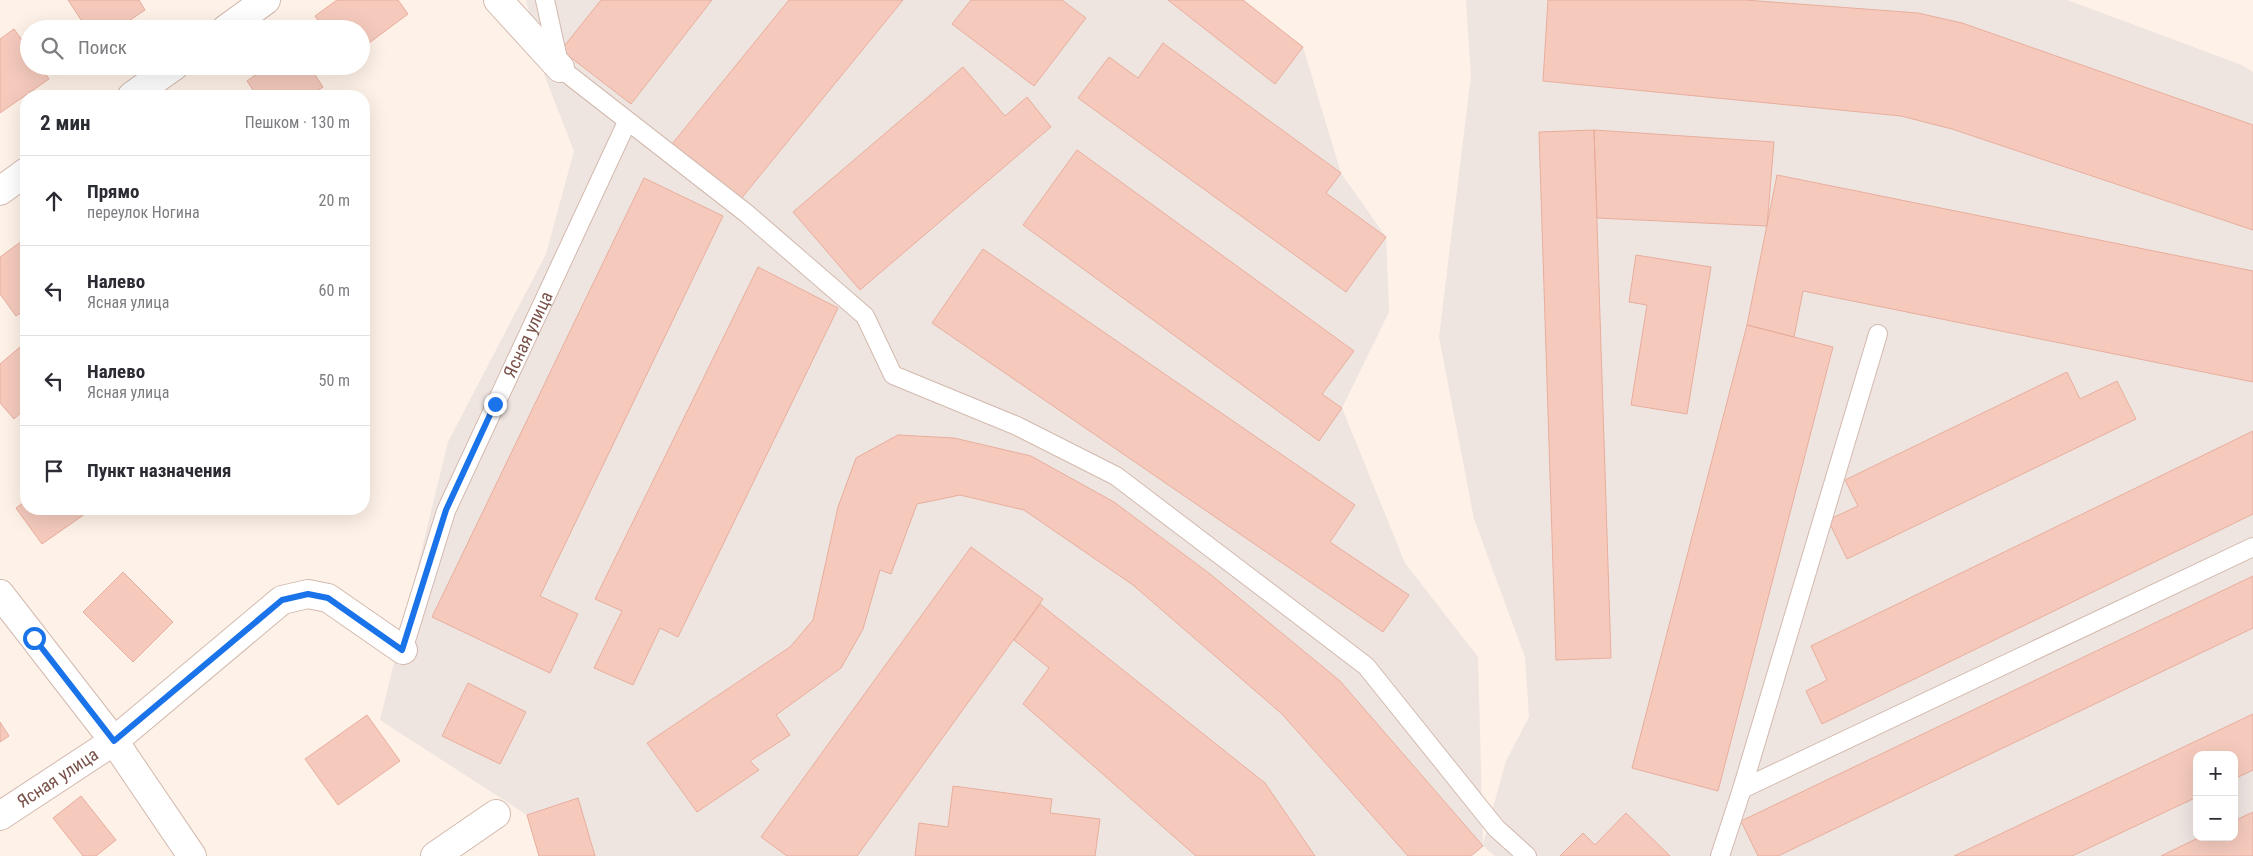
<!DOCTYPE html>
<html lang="ru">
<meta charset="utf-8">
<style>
body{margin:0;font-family:"Roboto Condensed",sans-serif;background:#f7f7f7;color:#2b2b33}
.controls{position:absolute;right:15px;bottom:15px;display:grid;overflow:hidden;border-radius:10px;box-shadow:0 5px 20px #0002}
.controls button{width:45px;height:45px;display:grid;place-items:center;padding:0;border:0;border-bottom:1px solid #e1e1e2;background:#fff;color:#2b2b33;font:25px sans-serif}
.stop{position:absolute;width:15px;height:15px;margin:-11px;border:4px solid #1a73e8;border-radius:50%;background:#fff}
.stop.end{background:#1a73e8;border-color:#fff;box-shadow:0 1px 5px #0008}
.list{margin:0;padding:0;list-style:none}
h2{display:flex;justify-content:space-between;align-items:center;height:65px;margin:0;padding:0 20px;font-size:21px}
h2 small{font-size:16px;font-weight:400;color:#7c7c81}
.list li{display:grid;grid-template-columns:32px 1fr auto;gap:15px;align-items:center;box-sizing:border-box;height:90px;padding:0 20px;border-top:1px solid #e1e1e2}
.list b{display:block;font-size:19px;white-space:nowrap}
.list p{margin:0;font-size:16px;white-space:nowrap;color:#7c7c81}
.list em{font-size:16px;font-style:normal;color:#7c7c81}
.icon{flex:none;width:28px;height:28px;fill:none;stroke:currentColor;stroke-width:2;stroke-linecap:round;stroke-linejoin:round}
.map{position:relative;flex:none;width:2253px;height:856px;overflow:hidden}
.search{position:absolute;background:#fff;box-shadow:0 5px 20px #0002;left:20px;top:20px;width:350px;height:55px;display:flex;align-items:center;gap:12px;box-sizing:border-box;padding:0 18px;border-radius:28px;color:#7c7c81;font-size:19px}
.panel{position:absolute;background:#fff;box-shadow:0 5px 20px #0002;left:20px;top:90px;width:350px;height:425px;border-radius:20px}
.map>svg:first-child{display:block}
.industrial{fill:#eee5e1;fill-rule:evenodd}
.building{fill:#f5cabd;stroke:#e8ad9c}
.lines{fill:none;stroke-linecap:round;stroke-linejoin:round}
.lane-casing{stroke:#d3b9ae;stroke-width:20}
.street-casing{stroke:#d3b9ae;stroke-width:30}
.lane{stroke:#fff;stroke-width:18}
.street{stroke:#fff;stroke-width:28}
.route{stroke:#1a73e8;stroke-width:6}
.labels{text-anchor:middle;stroke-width:4;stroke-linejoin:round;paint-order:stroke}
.street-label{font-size:18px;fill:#795249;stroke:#fff6ef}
</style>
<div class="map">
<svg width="2253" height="856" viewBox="0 0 2253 856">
<rect width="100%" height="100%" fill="#fef1e7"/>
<path class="industrial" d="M526,0H1243L1303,47L1341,173L1386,237L1389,312L1342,408L1405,563L1478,657L1483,844L1506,761L1529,717L1525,657L1474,519L1439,337L1471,76L1466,0H2067L2242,65L2253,72V856H1495L1483,846L1471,856H539L527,815L380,720L448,442L546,254L574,151L545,77ZM2197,755H2234V837H2197Z"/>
<path class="building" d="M68,0H139L145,10L117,29H87Z
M337,0H398L408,14L361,49V29H324L315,16Z
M601,0H712L631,104L561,50Z
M789,0H903L740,200L672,144Z
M971,0H1062L1086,18L1034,86L952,24Z
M1168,0H1243L1303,47L1275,84Z
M1548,0H1745L1918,13L1962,23L2253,125V230L1952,129L1901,116L1543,81Z
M14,29L29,50V66H40L49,79L0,113V39Z
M1163,43L1341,173L1326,193L1386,237L1346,292L1078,98L1109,57L1138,78Z
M268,66H309L323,87L310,96H257L247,81Z
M963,67L1005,116L1027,97L1051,127L860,290L793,212Z
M1594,130L1611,658L1556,660L1539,132Z
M1594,130L1774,142L1767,226L1597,218Z
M1077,150L1354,351L1322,394L1342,408L1319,441L1023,225Z
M1777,175L2253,271V382L1803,291L1794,337L1747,325Z
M644,178L723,216L540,596L578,614L550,673L432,617Z
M26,238V309L16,316L0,294V257Z
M983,249L1355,505L1330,542L1409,595L1383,632L932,323Z
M1636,255L1711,267L1687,414L1631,405L1647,305L1629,302Z
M758,267L838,308L678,637L660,628L633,685L594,668L622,611L595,599Z
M1747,325L1833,347L1718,791L1632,768Z
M26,342V408L14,419L0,403V364Z
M2067,372L2080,399L2117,381L2136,419L1847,559L1828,520L1858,506L1845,480Z
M2253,431V514L1822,724L1806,691L1827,680L1811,646Z
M898,435L954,438L1031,456L1114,502L1210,574L1340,681L1483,846L1471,856H1408L1282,714L1133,585L1024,510L960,495L917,504L891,574L880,570L863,629L841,668L776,715L790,735L750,761L759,770L697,812L647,743L790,647L813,620L838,507L856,458Z
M26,501V509H92L42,544L16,508Z
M971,547L1043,599L857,856H787L761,837Z
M123,572L173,622L133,662L83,612Z
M2253,576V628L1778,856H1758L1741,821Z
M1040,604L1265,783L1315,856H1196L1023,704L1049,668L1014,640Z
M468,683L526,712L500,764L442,736Z
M2253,714V770L2234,779V755H2197V797L2072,856H1954Z
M367,715L400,761L338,805L305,759Z
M0,722L9,736L0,742Z
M953,786L1052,799L1050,813L1100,819L1095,856H915L919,823L948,827Z
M81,796L116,840L96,856H83L53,818Z
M578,798L595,856H539L527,815Z
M2253,812V856H2161L2200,837H2234V821Z
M1626,813L1670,856H1560L1583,833L1595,845Z"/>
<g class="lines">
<defs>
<g id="lane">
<path d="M545,0L560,68L746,213L865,316L893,375L1017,426L1116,476L1366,666L1496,828L1527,856"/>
<path id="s1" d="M403,650L446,511L627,122"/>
<path d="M1742,789L2253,547"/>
<path d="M1720,856L1742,789L1878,334"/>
</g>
<g id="street">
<path d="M498,0L560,68"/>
<path d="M226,29L266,0"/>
<path d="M132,96L174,66"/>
<path d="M0,191L26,172"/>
<path d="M0,594L114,741L192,856"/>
<path id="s2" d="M0,816L114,741L282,600L308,594L328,598L403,650"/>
<path d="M435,856L496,814"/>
</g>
</defs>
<use href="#lane" class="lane-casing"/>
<use href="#street" class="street-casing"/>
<use href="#lane" class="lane"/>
<use href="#street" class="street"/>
</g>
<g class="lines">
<path class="route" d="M34,638L114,741L282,600L308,594L328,598L402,650L446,510L495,404"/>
</g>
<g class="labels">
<g class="street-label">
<text dy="6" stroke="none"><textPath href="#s1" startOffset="340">Ясная улица</textPath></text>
<text dy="6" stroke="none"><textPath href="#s2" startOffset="69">Ясная улица</textPath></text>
</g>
</g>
</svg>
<div class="controls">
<button>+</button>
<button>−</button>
</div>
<div class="stop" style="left:34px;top:638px"></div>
<div class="stop end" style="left:495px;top:404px"></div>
<div class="search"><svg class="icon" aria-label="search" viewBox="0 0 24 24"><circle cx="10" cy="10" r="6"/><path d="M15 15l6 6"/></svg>Поиск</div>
<section class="panel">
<h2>2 мин<small>Пешком · 130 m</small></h2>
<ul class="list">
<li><svg class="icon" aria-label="ahead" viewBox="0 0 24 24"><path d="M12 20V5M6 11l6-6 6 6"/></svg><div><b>Прямо</b><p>переулок Ногина</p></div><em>20 m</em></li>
<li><svg class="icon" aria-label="left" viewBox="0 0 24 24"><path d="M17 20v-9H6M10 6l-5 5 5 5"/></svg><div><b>Налево</b><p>Ясная улица</p></div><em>60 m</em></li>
<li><svg class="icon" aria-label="left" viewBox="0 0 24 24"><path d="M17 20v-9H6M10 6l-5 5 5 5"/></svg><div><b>Налево</b><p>Ясная улица</p></div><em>50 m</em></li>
<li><svg class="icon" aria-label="arrive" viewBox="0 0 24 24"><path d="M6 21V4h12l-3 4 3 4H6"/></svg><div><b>Пункт назначения</b></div></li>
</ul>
</section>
</div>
